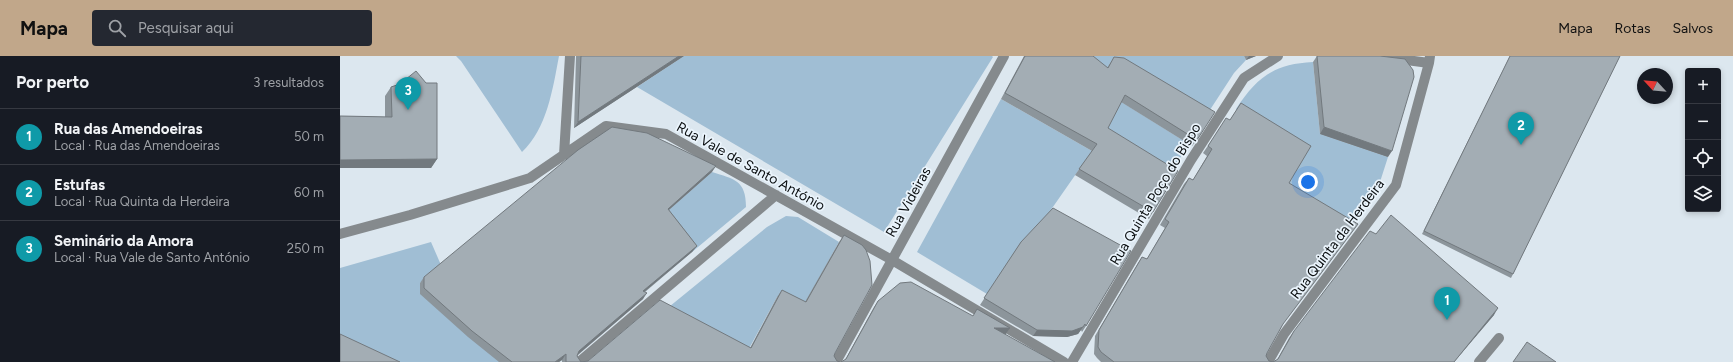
<!DOCTYPE html>
<html lang="pt">
<meta charset="utf-8">
<style>
body{margin:0;font-family:Figtree,sans-serif;background:#242831;color:#f1f3f6}
.controls{position:absolute;right:12px;top:12px;display:grid;overflow:hidden;border-radius:4px;box-shadow:0 2px 6px #0003}
.controls button{width:36px;height:36px;display:grid;place-items:center;padding:0;border:0;border-bottom:1px solid #363941;background:#171b24;color:#f1f3f6;font:20px sans-serif}
.compass{position:absolute;left:1297px;top:12px;width:36px;height:36px;border-radius:50%;background:#171b24;box-shadow:0 2px 6px #0003;rotate:296deg}
.you{position:absolute;left:968px;top:126px;width:14px;height:14px;margin:-10px;border:3px solid #fff;border-radius:50%;background:#1a73e8;box-shadow:0 0 0 6px #1a73e833}
.badge{display:grid;place-items:center;width:26px;height:26px;border-radius:50%;background:#c1a78a;color:#fff;font-size:13px;font-weight:700}
.pin{position:absolute;translate:-50% -33px;filter:drop-shadow(0 1px 2px #0008)}
.pin::after{content:'';position:absolute;top:21px;width:14px;height:12px;background:inherit;clip-path:polygon(0 0,100% 0,50% 100%)}
.list{margin:0;padding:0;list-style:none}
h2{display:flex;justify-content:space-between;align-items:center;height:52px;margin:0;padding:0 16px;font-size:17px}
h2 small{font-size:13px;font-weight:400;color:#9ea1a6}
.list li{display:grid;grid-template-columns:26px 1fr auto;gap:12px;align-items:center;box-sizing:border-box;height:56px;padding:0 16px;border-top:1px solid #363941}
.list b{display:block;font-size:15px;white-space:nowrap}
.list p{margin:0;font-size:13px;white-space:nowrap;color:#9ea1a6}
.list em{font-size:13px;font-style:normal;color:#9ea1a6}
.icon{flex:none;width:22px;height:22px;fill:none;stroke:currentColor;stroke-width:2;stroke-linecap:round;stroke-linejoin:round}
.map{position:relative;flex:none;width:1393px;height:306px;overflow:hidden}
header{display:flex;align-items:center;gap:24px;box-sizing:border-box;height:56px;padding:0 20px;background:#c1a78a;color:#111}
header strong{font-size:19px}
nav{display:flex;gap:22px;margin-inline-start:auto;font-size:14px}
.search{width:280px;height:36px;background:#242831;display:flex;align-items:center;gap:10px;box-sizing:border-box;padding:0 14px;border-radius:4px;color:#9ea1a6;font-size:15px}
main{display:flex}
aside{flex:1;background:#171b24}
.map>svg:first-child{display:block}
.green{fill:#a0bed4}
.lines{fill:none;stroke-linecap:round;stroke-linejoin:round}
.street{stroke:#858a8d;stroke-width:10}
.wall{fill:#8c959b}
.shaded-wall{fill:#72797e}
.building{fill:#a3adb4;stroke:#72797e}
.labels{text-anchor:middle;stroke-width:3.5;stroke-linejoin:round;paint-order:stroke}
.street-label{font-size:14px;fill:#090d0f;stroke:#eaf4fc}
</style>
<header>
<strong>Mapa</strong>
<div class="search"><svg class="icon" aria-label="search" viewBox="0 0 24 24"><circle cx="10" cy="10" r="6"/><path d="M15 15l6 6"/></svg>Pesquisar aqui</div>
<nav><a>Mapa</a><a>Rotas</a><a>Salvos</a></nav>
</header>
<main>
<aside>
<h2>Por perto<small>3 resultados</small></h2>
<ul class="list">
<li><span class="badge" style="background:#0f9aa8">1</span><div><b>Rua das Amendoeiras</b><p>Local · Rua das Amendoeiras</p></div><em>50 m</em></li>
<li><span class="badge" style="background:#0f9aa8">2</span><div><b>Estufas</b><p>Local · Rua Quinta da Herdeira</p></div><em>60 m</em></li>
<li><span class="badge" style="background:#0f9aa8">3</span><div><b>Seminário da Amora</b><p>Local · Rua Vale de Santo António</p></div><em>250 m</em></li>
</ul>
</aside>
<div class="map">
<svg width="1393" height="306" viewBox="0 0 1393 306">
<rect width="100%" height="100%" fill="#dce7ef"/>
<path class="green" d="M116,0H219C213,32 207,73 182,96L121,5Z
M344,0H652L653,1L544,176L297,31Z
M741,0H904L906,4L894,17L866,60L772,4L768,11L761,16Z
M973,6L980,78L1048,101L1039,129L1009,172L944,133L896,53C917,21 934,8 973,6Z
M775,42L849,88L829,119L764,79Z
M661,43L752,95L708,158L647,238L577,196Z
M372,116C394,123 406,124 406,151L352,196L323,159Z
M446,160L458,161L499,186L462,253L437,241L406,298L324,255L427,171Z
M91,186L101,209L80,227L160,306H37L0,289V212Z"/>
<g class="lines">
<path class="street" d="M1037,0L1089,7
M224,99L230,0
M0,178L70,159L190,122L266,70L326,78L552,204L724,306
M239,306L436,139
M496,306L664,0
M732,306L851,104L904,22L938,0
M928,306L944,278L1056,129L1089,7L1090,0
M1139,306L1159,282"/>
</g>
<path class="wall" d="M236,0H344L234,72Z
M684,0H753L767,12L774,1L857,84L852,90L781,46L768,72L813,156L809,163L735,119L752,95L661,43Z
M904,0H916L906,4Z
M977,0L1048,101L980,78L973,6Z
M1170,0H1280L1173,218L1171,222L1082,178Z
M51,31L97,103L91,112H0V60L45,61V40Z
M901,47L949,127L942,269L927,297L926,300L929,305L933,306L937,304L949,282L954,275L1154,259L1114,306H761L757,302L754,298L755,280L798,207L802,201L807,203L825,172L820,169L844,128L849,122L853,124L867,100L863,97L882,69L890,64Z
M372,116L329,154L357,190L352,196L305,236L303,243L238,299L237,300L241,306L410,292L437,241L442,234L465,246L499,186L504,179L494,300L497,305L500,306H222V304L219,306H159L128,281L80,238V227L84,221Z
M681,186L746,270L742,276L741,274L738,278L727,281L693,280L640,249Z
M538,245L666,278L505,304L534,251Z"/>
<path class="shaded-wall" d="M339,0H344L234,72L238,66Z
M909,0H916L906,4Z
M984,71L1052,95L1048,101L980,78Z
M97,103L91,112H0V104Z
M376,110L372,116L323,159L328,153Z
M357,190L352,196L298,241L303,235Z
M307,237L303,243L235,301L239,295Z
M1158,252L1154,259L1114,306Z
M743,271L738,278L727,281L693,280L697,274Z
M654,272H670L665,279Z
M226,298L222,304L219,306H215Z"/>
<path class="building" d="M241,0H339L238,66Z
M685,0H753L768,12L774,1L784,2L875,56L857,84L785,39L768,72L838,115L813,156L739,113L757,88L665,37Z
M977,0H1040L1065,3L1073,14L1074,21L1052,95L984,71Z
M1170,0H1280L1173,218L1084,175Z
M76,15L86,27H97V103L0,104V60L52,61L51,31L60,28Z
M901,47L971,90L949,127L1018,168L943,268L927,297L926,300L929,305L933,306L938,303L954,275L1030,175L1036,178L1051,159L1158,252L1114,306H774L761,296L758,291L759,274L802,201L807,203L829,166L825,163L849,122L853,124L872,93L868,90L886,62L890,64Z
M272,71L307,77L376,110L328,153L357,190L303,235L307,237L239,295L237,300L241,306L248,305L320,244L411,292L442,234L466,246L504,179L522,189L526,194L530,205L532,229L495,297L494,300L497,305L500,306H226V298L215,306H172L132,275L84,232V221L238,94Z
M713,152L791,195L746,270L745,268L743,271L732,275L697,274L644,242L681,186Z
M571,226L633,260L637,253L670,272H654L715,306H501L506,303L538,245L560,227Z
M0,278L60,306H0Z
M1187,286L1216,306H1173Z"/>
<g class="labels">
<g class="street-label">
<text transform="translate(411 110) rotate(29)" y="5">Rua Vale de Santo António</text>
<text transform="translate(815 138) rotate(-59)" y="5">Rua Quinta Poço do Bispo</text>
<text transform="translate(568 146) rotate(-61)" y="5">Rua Videiras</text>
<text transform="translate(997 183) rotate(-53)" y="5">Rua Quinta da Herdeira</text>
</g>
</g>
</svg>
<div class="controls">
<button>+</button>
<button>−</button>
<button><svg class="icon" aria-label="locate" viewBox="0 0 24 24"><circle cx="12" cy="12" r="6"/><path d="M12 2v4M12 18v4M2 12h4M18 12h4"/></svg></button>
<button><svg class="icon" aria-label="layers" viewBox="0 0 24 24"><path d="M12 4l9 5-9 5-9-5zM3 14l9 5 9-5"/></svg></button>
</div>
<svg class="compass" viewBox="-18 -18 36 36"><path d="M0-13l5 13h-10z" fill="#e53935"/><path d="M0 13l5-13h-10z" fill="#9ea1a6"/></svg>
<div class="you"></div>
<div class="pin badge" style="left:1107px;top:264px;background:#0f9aa8">1</div>
<div class="pin badge" style="left:1181px;top:89px;background:#0f9aa8">2</div>
<div class="pin badge" style="left:68px;top:54px;background:#0f9aa8">3</div>
</div>
</main>
